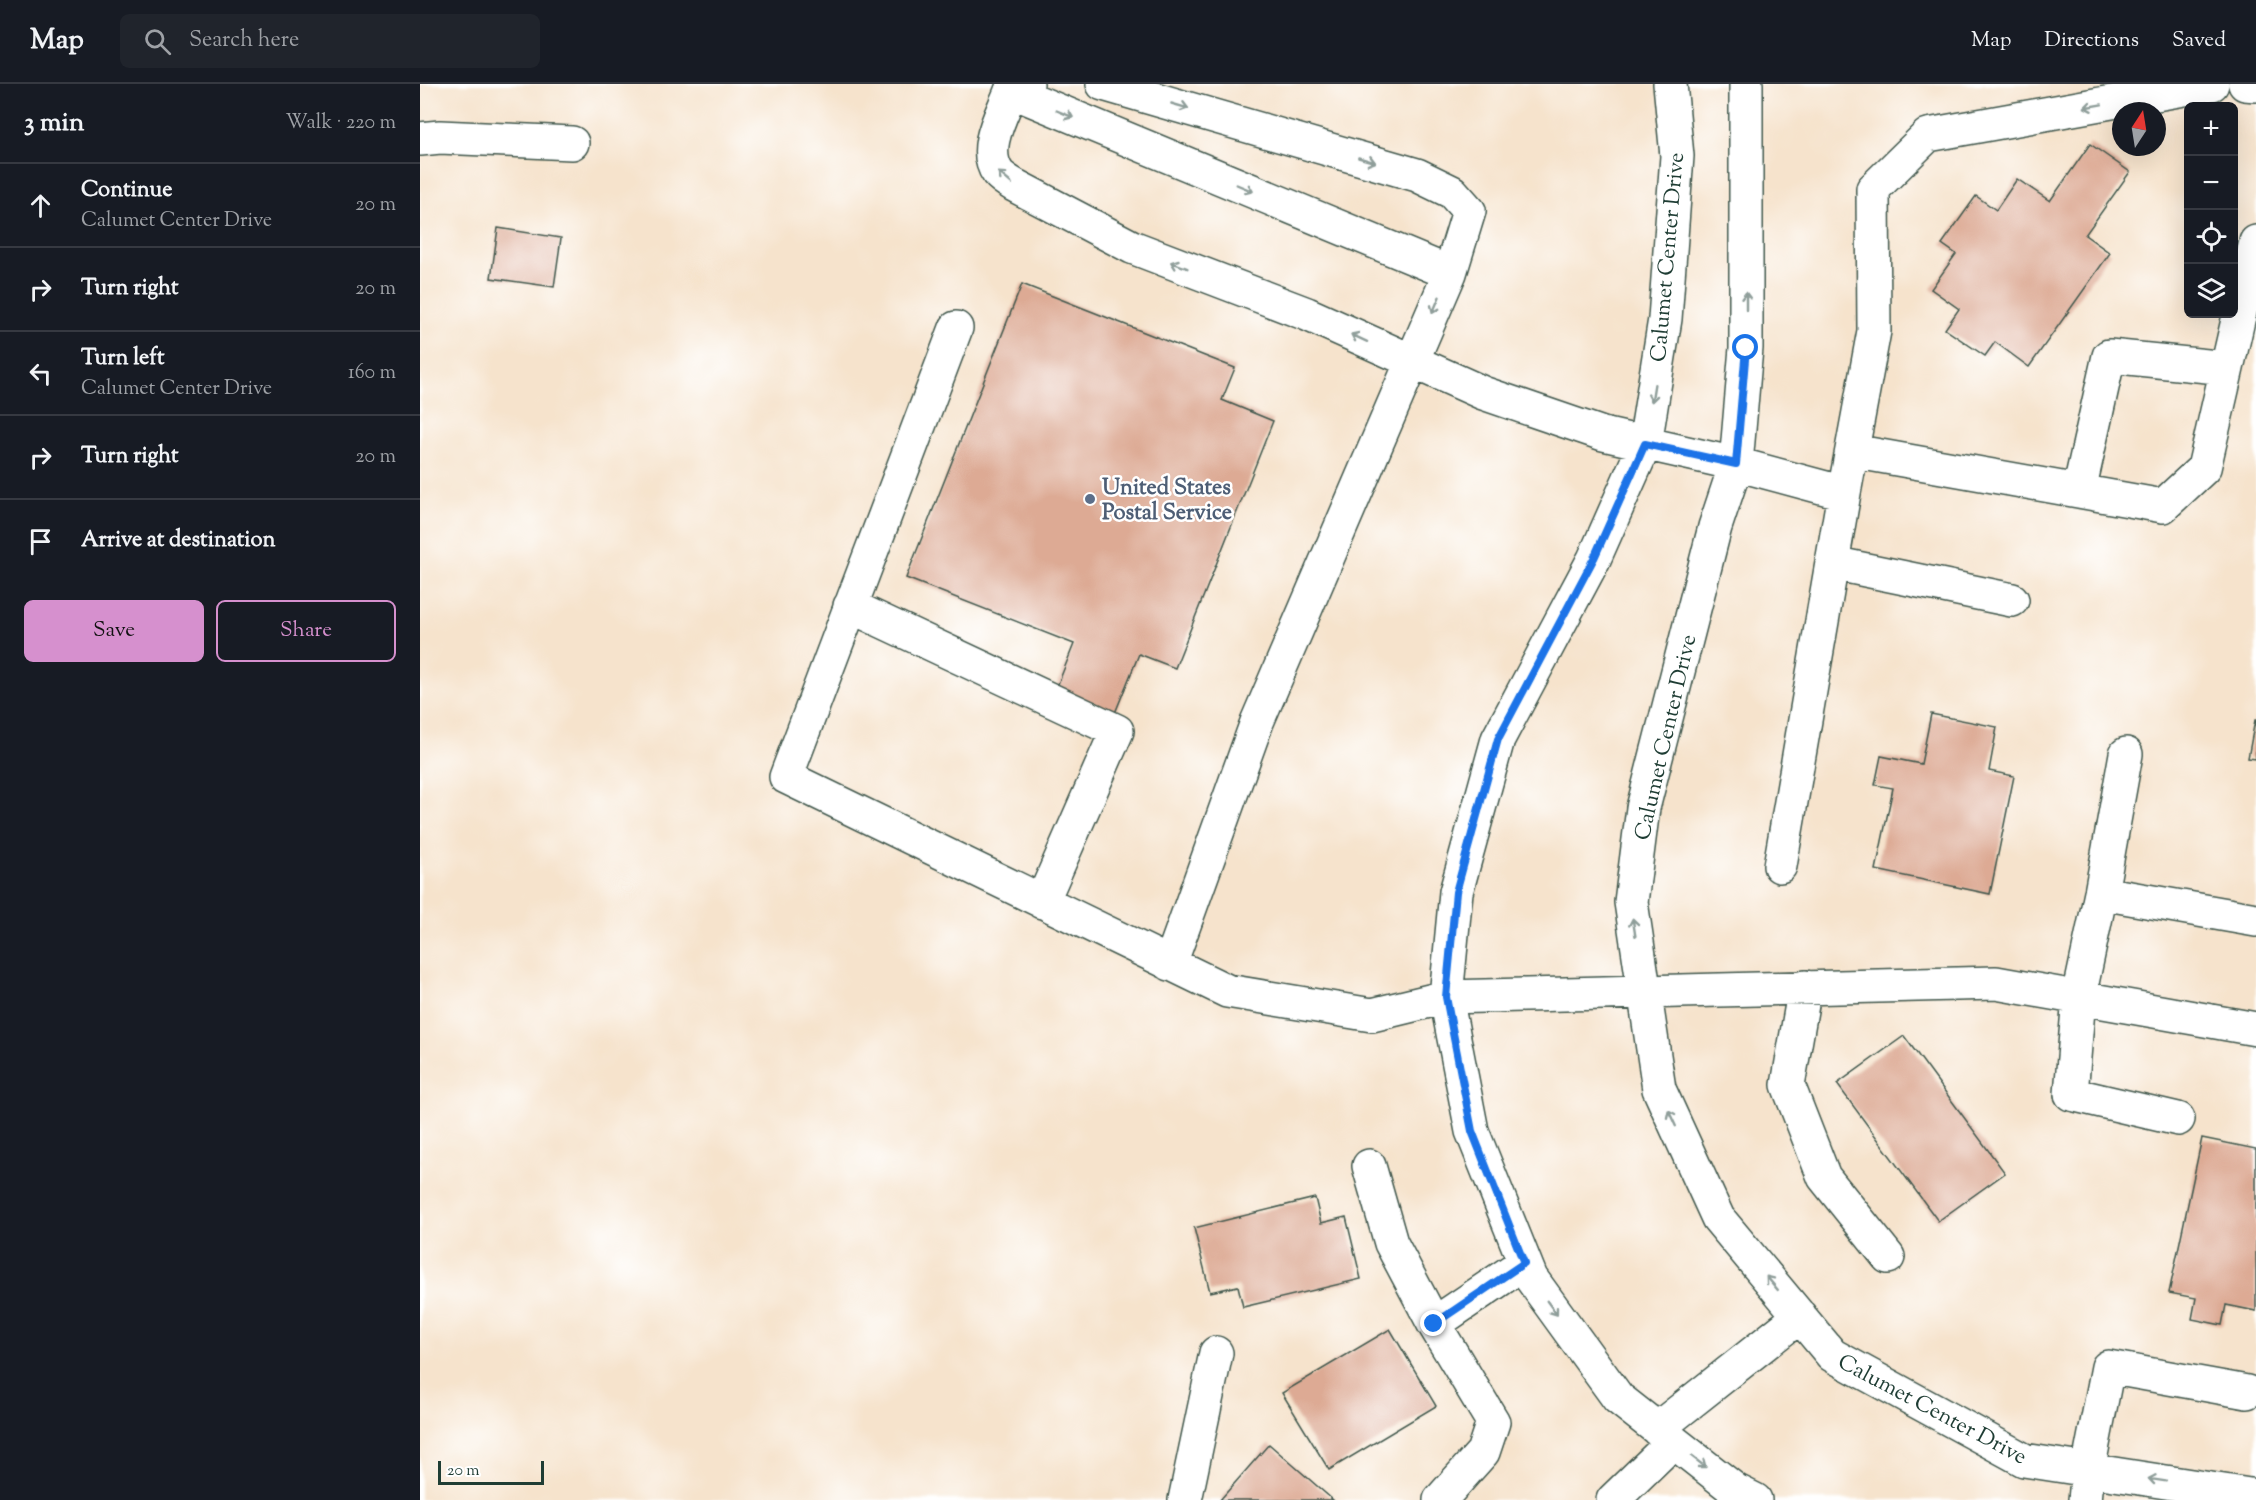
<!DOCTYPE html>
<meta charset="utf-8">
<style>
body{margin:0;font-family:"Sorts Mill Goudy",serif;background:#20242c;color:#f1f3f6}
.controls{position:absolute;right:18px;top:18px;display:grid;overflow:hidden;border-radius:9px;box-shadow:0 6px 24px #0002}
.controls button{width:54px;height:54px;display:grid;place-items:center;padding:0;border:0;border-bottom:2px solid #363941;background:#171b24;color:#f1f3f6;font:30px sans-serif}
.compass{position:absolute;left:1692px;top:18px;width:54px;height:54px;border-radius:50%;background:#171b24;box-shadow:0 6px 24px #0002;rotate:12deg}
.scale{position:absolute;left:18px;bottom:15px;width:106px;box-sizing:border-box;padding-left:6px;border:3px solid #1f3d34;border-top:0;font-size:16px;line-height:21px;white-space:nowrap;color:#1f3d34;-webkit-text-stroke:4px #fff;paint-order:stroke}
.stop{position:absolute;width:18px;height:18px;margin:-14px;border:4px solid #1a73e8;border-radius:50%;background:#fff}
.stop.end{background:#1a73e8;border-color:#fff;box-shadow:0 2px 6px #0008}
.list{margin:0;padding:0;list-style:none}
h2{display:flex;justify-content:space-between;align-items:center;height:78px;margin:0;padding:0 24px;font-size:26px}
h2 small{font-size:20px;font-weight:400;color:#9ea1a6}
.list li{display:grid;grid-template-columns:39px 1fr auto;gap:18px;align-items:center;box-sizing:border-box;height:84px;padding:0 24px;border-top:2px solid #363941}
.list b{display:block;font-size:22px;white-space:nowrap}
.list p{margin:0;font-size:20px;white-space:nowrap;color:#9ea1a6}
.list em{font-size:20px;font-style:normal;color:#9ea1a6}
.actions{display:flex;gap:12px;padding:18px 24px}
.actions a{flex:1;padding:14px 0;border:2px solid #d690ce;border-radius:9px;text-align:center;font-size:21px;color:#d690ce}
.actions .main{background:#d690ce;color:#111}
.icon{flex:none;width:33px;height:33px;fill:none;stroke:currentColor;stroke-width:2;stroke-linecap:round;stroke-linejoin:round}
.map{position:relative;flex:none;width:1836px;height:1416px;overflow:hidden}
header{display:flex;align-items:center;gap:36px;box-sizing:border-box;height:84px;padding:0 30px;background:#171b24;border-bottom:2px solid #363941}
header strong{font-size:28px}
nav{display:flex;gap:33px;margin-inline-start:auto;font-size:21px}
.search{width:420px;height:54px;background:#20242c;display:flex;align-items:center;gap:15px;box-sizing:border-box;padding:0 21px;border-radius:9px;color:#9ea1a6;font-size:22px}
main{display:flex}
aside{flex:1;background:#171b24}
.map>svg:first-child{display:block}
.building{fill:#ddaa94}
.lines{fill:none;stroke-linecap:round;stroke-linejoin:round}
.minor-casing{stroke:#3f564b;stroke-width:36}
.minor{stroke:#fff;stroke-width:33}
.oneway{stroke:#8f9e9a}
.route{stroke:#1a73e8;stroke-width:8}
.service-dot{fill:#5c6f8a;stroke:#fff;stroke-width:2}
.labels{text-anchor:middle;stroke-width:5;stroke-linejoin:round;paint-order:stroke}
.street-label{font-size:22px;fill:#1f3d34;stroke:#fff}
.service-label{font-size:22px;font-weight:bold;fill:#4e5e75;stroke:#fff;text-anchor:start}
</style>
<header>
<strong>Map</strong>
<div class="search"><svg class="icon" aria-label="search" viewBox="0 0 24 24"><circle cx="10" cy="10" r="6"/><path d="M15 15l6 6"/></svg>Search here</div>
<nav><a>Map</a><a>Directions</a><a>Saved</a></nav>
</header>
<main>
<aside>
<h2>3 min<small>Walk · 220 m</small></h2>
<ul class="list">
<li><svg class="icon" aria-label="ahead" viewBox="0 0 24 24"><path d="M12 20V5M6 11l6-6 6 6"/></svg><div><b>Continue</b><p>Calumet Center Drive</p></div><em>20 m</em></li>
<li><svg class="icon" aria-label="right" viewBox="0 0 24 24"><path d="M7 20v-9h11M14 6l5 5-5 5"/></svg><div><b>Turn right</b></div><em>20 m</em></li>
<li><svg class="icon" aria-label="left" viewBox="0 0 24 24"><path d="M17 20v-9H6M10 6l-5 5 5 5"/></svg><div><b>Turn left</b><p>Calumet Center Drive</p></div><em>160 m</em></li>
<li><svg class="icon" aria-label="right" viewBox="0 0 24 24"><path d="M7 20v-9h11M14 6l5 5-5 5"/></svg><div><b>Turn right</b></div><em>20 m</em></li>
<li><svg class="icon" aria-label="arrive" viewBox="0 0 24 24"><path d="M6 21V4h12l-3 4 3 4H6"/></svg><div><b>Arrive at destination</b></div></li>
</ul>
<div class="actions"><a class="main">Save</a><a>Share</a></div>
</aside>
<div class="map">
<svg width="1836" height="1416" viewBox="0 0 1836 1416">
<rect width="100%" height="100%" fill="#fff"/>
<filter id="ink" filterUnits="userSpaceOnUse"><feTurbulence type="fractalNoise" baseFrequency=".0167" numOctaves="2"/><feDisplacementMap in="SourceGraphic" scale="12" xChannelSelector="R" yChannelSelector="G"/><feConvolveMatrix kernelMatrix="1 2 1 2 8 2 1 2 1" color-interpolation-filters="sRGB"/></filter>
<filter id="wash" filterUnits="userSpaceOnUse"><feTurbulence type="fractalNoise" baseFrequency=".008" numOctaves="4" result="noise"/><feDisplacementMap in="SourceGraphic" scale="24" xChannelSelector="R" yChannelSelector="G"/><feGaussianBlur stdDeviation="1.35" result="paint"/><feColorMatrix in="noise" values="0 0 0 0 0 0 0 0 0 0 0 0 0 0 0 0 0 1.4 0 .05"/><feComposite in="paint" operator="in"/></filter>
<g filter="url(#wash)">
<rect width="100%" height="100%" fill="#f6e3cc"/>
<g id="blocks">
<path class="building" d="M1670,60L1710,88L1665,151L1690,169L1609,283L1575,258L1565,272L1525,245L1539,225L1511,205L1536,170L1522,160L1556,112L1576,126L1597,95L1630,117Z
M78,144L141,154L134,203L71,194Z
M602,200L815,284L802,316L853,337L755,584L719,570L695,629L636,605L654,560L486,494Z
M1511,630L1577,643L1569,687L1594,692L1570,810L1456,786L1473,704L1455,701L1461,672L1501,680Z
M1835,636H1836V675L1828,674Z
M1484,952L1585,1089L1518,1137L1417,1000Z
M1782,1054L1836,1065V1227L1806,1221L1802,1241L1772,1235L1776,1214L1749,1209Z
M895,1114L901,1139L926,1133L941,1195L823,1223L818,1202L790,1208L774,1144Z
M970,1245L1016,1322L909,1386L862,1309Z
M849,1360L913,1416H800Z"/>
</g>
</g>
<g filter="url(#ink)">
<use href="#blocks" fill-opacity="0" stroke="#3f564b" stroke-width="1.5"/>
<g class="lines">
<defs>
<path id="minor" d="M607,0L591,7C582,31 561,65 578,89C582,94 589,98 594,101L712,163L887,230L1063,309L1183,350L1316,380L1424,409L1360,782
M683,0L997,91L1032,108L1049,127L1030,189L837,638L750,880
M1250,0L1257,72L1245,235L1225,360L1174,475L1078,655L1036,808L1026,913L1052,1047L1111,1194L1198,1314L1315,1406L1335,1416
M1326,0V264L1316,380L1295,443L1223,724L1211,818L1239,1005L1298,1134L1412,1271L1604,1376L1836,1412
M1825,0L1836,1
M591,7L1030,189
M0,55L20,53L152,59
M536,244L366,693L807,907L952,931L1026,913L1576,899L1836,945
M1432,367L1743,422L1784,384L1836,158
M1659,407L1689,272L1807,284
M1424,409L1454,247L1453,105L1508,51L1792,0
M1412,479L1592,516
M430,522L697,647L622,818
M1681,809L1706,670
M1385,903L1368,1001L1404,1093L1468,1173
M1758,1035L1651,1010L1659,913L1681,809L1836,836
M949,1082L971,1159L1014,1240L1073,1338L1063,1368L1020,1416
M1014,1240L1104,1179
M1237,1345L1380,1232
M765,1416L796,1269
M1193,1416L1253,1358
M1665,1416L1668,1386L1688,1283L1827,1308"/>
</defs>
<use href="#minor" class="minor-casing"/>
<use href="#minor" class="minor"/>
</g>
<defs><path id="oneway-shaft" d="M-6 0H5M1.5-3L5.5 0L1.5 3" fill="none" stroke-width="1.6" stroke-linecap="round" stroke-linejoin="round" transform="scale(1.5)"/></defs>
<g class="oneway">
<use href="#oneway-shaft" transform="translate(760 22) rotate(16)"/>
<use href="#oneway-shaft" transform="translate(1673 22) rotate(170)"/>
<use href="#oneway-shaft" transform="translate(645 30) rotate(23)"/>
<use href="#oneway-shaft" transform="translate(947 76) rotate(16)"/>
<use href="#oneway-shaft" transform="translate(585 94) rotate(-140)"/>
<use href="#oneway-shaft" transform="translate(825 104) rotate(23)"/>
<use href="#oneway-shaft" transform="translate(759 181) rotate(-159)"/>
<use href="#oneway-shaft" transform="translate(1326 217) rotate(-90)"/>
<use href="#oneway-shaft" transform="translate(1016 221) rotate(113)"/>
<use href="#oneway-shaft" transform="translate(939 254) rotate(-155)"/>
<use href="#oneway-shaft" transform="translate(1233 309) rotate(99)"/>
<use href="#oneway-shaft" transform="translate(1214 843) rotate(-99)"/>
<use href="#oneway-shaft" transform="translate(1252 1034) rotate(-115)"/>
<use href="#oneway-shaft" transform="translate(1352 1199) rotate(-130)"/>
<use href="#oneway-shaft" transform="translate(1132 1224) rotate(54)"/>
<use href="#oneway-shaft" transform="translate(1279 1378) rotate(38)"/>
<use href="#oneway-shaft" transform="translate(1737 1396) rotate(-171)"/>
</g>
</g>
<g class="lines" filter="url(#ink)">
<path class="route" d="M1014,1240L1104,1179L1052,1047L1026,913L1036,808L1078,655L1174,474L1225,360L1316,380L1326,264"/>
</g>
<circle class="service-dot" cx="670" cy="415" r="6"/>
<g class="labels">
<g class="street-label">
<text transform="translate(1246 173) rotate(-85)" y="8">Calumet Center Drive</text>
<text transform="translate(1244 653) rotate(-77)" y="8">Calumet Center Drive</text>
<text transform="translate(1513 1324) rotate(28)" y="8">Calumet Center Drive</text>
</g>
<g class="service-label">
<text x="682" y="410">United States<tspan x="682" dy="25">Postal Service</tspan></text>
</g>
</g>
</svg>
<div class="controls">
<button>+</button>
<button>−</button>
<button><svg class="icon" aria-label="locate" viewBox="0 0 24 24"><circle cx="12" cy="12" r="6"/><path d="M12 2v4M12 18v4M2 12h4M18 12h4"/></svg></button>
<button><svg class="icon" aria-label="layers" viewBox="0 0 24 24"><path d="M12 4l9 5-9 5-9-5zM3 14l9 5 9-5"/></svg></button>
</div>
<svg class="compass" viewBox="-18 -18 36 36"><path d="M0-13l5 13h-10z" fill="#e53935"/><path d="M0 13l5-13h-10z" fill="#9ea1a6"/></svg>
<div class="scale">20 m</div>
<div class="stop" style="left:1326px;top:264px"></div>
<div class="stop end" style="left:1014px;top:1240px"></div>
</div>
</main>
